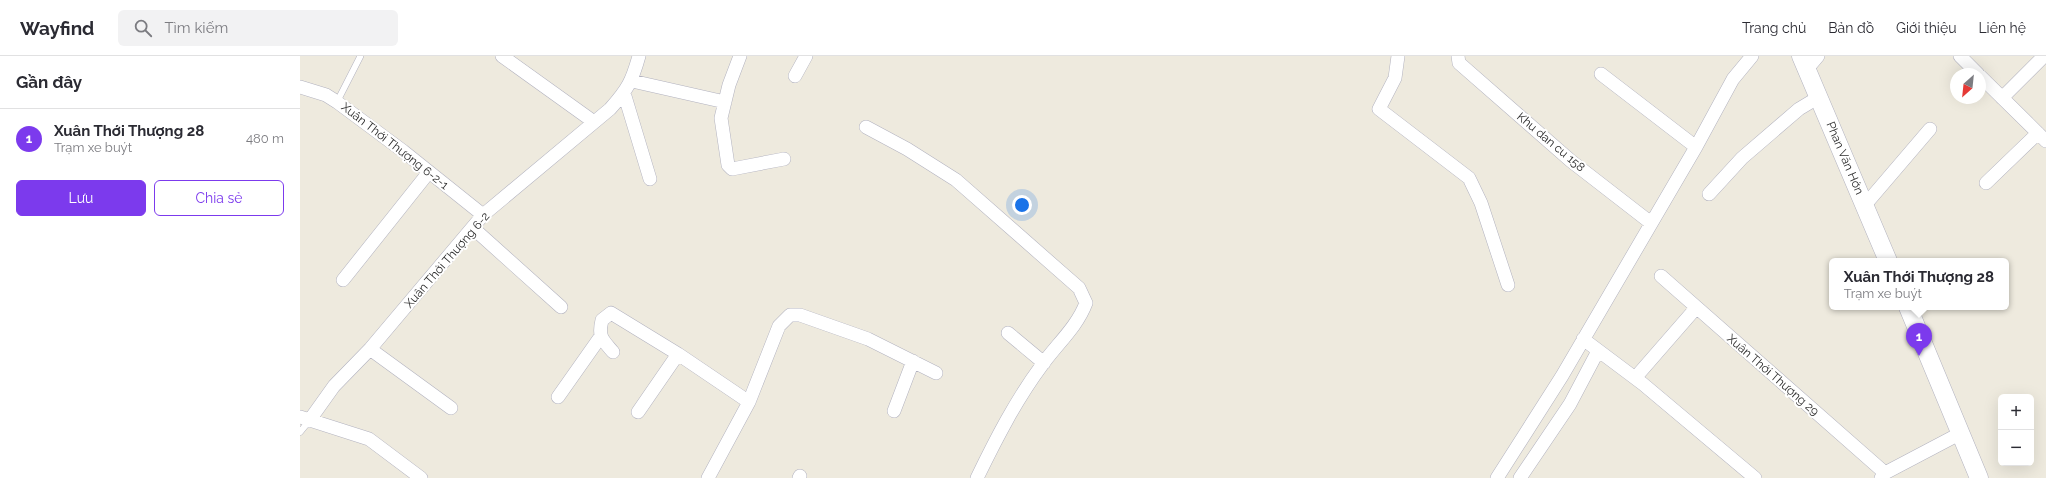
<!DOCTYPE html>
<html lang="vi">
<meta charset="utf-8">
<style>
body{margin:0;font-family:Raleway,sans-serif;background:#f2f2f3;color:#2b2b33}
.controls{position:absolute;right:12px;bottom:12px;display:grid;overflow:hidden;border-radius:6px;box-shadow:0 4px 16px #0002}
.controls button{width:36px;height:36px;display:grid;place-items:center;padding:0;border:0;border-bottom:1px solid #e1e1e2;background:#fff;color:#2b2b33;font:20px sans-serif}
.compass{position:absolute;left:1650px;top:12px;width:36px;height:36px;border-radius:50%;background:#fff;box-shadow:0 4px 16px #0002;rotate:207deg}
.you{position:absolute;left:722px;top:149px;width:14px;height:14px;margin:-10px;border:3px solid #fff;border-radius:50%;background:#1a73e8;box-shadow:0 0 0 6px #1a73e833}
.badge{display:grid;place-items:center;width:26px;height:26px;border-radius:50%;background:#7c3aed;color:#fff;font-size:13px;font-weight:700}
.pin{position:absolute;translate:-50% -33px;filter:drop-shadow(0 1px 2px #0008)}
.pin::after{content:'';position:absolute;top:21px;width:14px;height:12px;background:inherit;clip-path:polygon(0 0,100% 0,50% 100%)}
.popup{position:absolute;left:1529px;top:202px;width:180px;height:52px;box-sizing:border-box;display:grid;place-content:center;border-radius:6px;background:#fff;filter:drop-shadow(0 1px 3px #0005);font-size:13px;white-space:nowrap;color:#7c7c81}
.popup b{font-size:15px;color:#2b2b33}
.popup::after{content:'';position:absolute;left:50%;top:100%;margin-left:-8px;border:8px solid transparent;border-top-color:#fff}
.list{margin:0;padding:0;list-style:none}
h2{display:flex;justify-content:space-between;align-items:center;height:52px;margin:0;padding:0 16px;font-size:17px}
h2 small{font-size:13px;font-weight:400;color:#7c7c81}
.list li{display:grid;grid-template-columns:26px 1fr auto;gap:12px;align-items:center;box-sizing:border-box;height:60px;padding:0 16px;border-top:1px solid #e1e1e2}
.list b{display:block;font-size:15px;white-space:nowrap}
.list p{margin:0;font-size:13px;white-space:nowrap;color:#7c7c81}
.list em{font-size:13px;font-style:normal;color:#7c7c81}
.actions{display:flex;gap:8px;padding:12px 16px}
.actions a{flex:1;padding:9px 0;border:1px solid #7c3aed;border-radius:6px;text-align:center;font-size:14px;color:#7c3aed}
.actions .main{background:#7c3aed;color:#fff}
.icon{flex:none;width:22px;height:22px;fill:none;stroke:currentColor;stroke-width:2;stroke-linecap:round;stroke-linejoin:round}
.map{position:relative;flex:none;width:1746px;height:422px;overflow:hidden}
header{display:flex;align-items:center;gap:24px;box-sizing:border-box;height:56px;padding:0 20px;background:#fff;border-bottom:1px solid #e1e1e2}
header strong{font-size:19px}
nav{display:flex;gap:22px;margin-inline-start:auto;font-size:14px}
.search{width:280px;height:36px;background:#f2f2f3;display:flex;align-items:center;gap:10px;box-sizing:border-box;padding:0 14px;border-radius:6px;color:#7c7c81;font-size:15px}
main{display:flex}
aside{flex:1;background:#fff}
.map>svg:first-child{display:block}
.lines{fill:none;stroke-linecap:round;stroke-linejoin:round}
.lane-casing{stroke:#b2b2bf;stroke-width:7}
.street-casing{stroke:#b2b2bf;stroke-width:14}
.secondary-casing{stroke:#b2b2bf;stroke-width:19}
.lane{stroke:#fff;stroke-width:6}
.street{stroke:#fff;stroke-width:13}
.secondary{stroke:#fff;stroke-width:18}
.labels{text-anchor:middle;stroke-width:4;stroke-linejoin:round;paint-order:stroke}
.street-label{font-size:12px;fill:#2c2c2c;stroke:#fff}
</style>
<header>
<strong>Wayfind</strong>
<div class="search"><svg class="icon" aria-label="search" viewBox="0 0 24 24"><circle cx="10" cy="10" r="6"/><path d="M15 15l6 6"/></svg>Tìm kiếm</div>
<nav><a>Trang chủ</a><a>Bản đồ</a><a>Giới thiệu</a><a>Liên hệ</a></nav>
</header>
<main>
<aside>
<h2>Gần đây<small></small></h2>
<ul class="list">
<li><span class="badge">1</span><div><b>Xuân Thới Thượng 28</b><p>Trạm xe buýt</p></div><em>480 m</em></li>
</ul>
<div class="actions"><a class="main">Lưu</a><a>Chia sẻ</a></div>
</aside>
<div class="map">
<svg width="1746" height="422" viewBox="0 0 1746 422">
<rect width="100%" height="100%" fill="#eeeade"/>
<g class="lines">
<defs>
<path id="lane" d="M37,46L60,1
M0,376L9,365"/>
<path id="street" d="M202,0L294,66
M440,0L429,29L421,62L428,109L432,113L484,103
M1098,0L1095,22L1079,53L1169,122L1181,147L1208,229
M1158,0L1159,7L1271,105L1351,167
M1660,0L1678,18
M1507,13L1518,0
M1301,18L1396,91
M495,20L506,0
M1680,20L1746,85
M332,25L425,46
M0,31L26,39L37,46L103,95L183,159
M324,37L350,123
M1702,42L1744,0
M566,71L607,93L656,124L779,232L786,247C777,271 757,288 742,309C716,344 696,383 677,422
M1686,127L1738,77
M1409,138L1442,102L1499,53L1519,41
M1565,149L1630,73
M173,172L261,251
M1361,220L1585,417
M43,224L129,116
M708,277L744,307
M1283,283L1343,328L1455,422
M70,293L151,352
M313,296C302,283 298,281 302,264L311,257L378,298L449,346L408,422
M1335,322L1396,252
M258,341L301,280
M449,346L479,270L490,259H500L568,283L636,317
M594,355L613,305
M338,356L378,298
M0,361L69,383L121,422
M9,365L34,330L70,293L183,159L310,53C328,33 332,25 339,0
M499,422L500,420
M1197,422L1262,320L1396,91L1433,23L1452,0
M1220,422L1270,348L1298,295
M1581,422L1585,417L1661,377"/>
<path id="secondary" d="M1501,0L1588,205
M1608,251L1679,422"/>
</defs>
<use href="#lane" class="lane-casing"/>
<use href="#street" class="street-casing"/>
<use href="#secondary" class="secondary-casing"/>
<use href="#lane" class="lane"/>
<use href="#street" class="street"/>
<use href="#secondary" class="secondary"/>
</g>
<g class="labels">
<g class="street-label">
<text transform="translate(1251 86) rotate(40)" y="4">Khu dan cu 158</text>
<text transform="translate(95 90) rotate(38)" y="4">Xuân Thới Thượng 6-2-1</text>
<text transform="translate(1545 102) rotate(67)" y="4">Phan Văn Hớn</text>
<text transform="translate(147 204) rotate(-49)" y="4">Xuân Thới Thượng 6-2</text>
<text transform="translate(1473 319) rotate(41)" y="4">Xuân Thới Thượng 29</text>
</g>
</g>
</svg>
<div class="controls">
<button>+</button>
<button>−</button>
</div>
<svg class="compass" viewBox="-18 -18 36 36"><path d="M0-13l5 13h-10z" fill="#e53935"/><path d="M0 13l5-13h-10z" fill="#7c7c81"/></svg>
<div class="you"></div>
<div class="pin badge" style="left:1619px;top:300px">1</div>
<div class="popup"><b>Xuân Thới Thượng 28</b>Trạm xe buýt</div>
</div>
</main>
